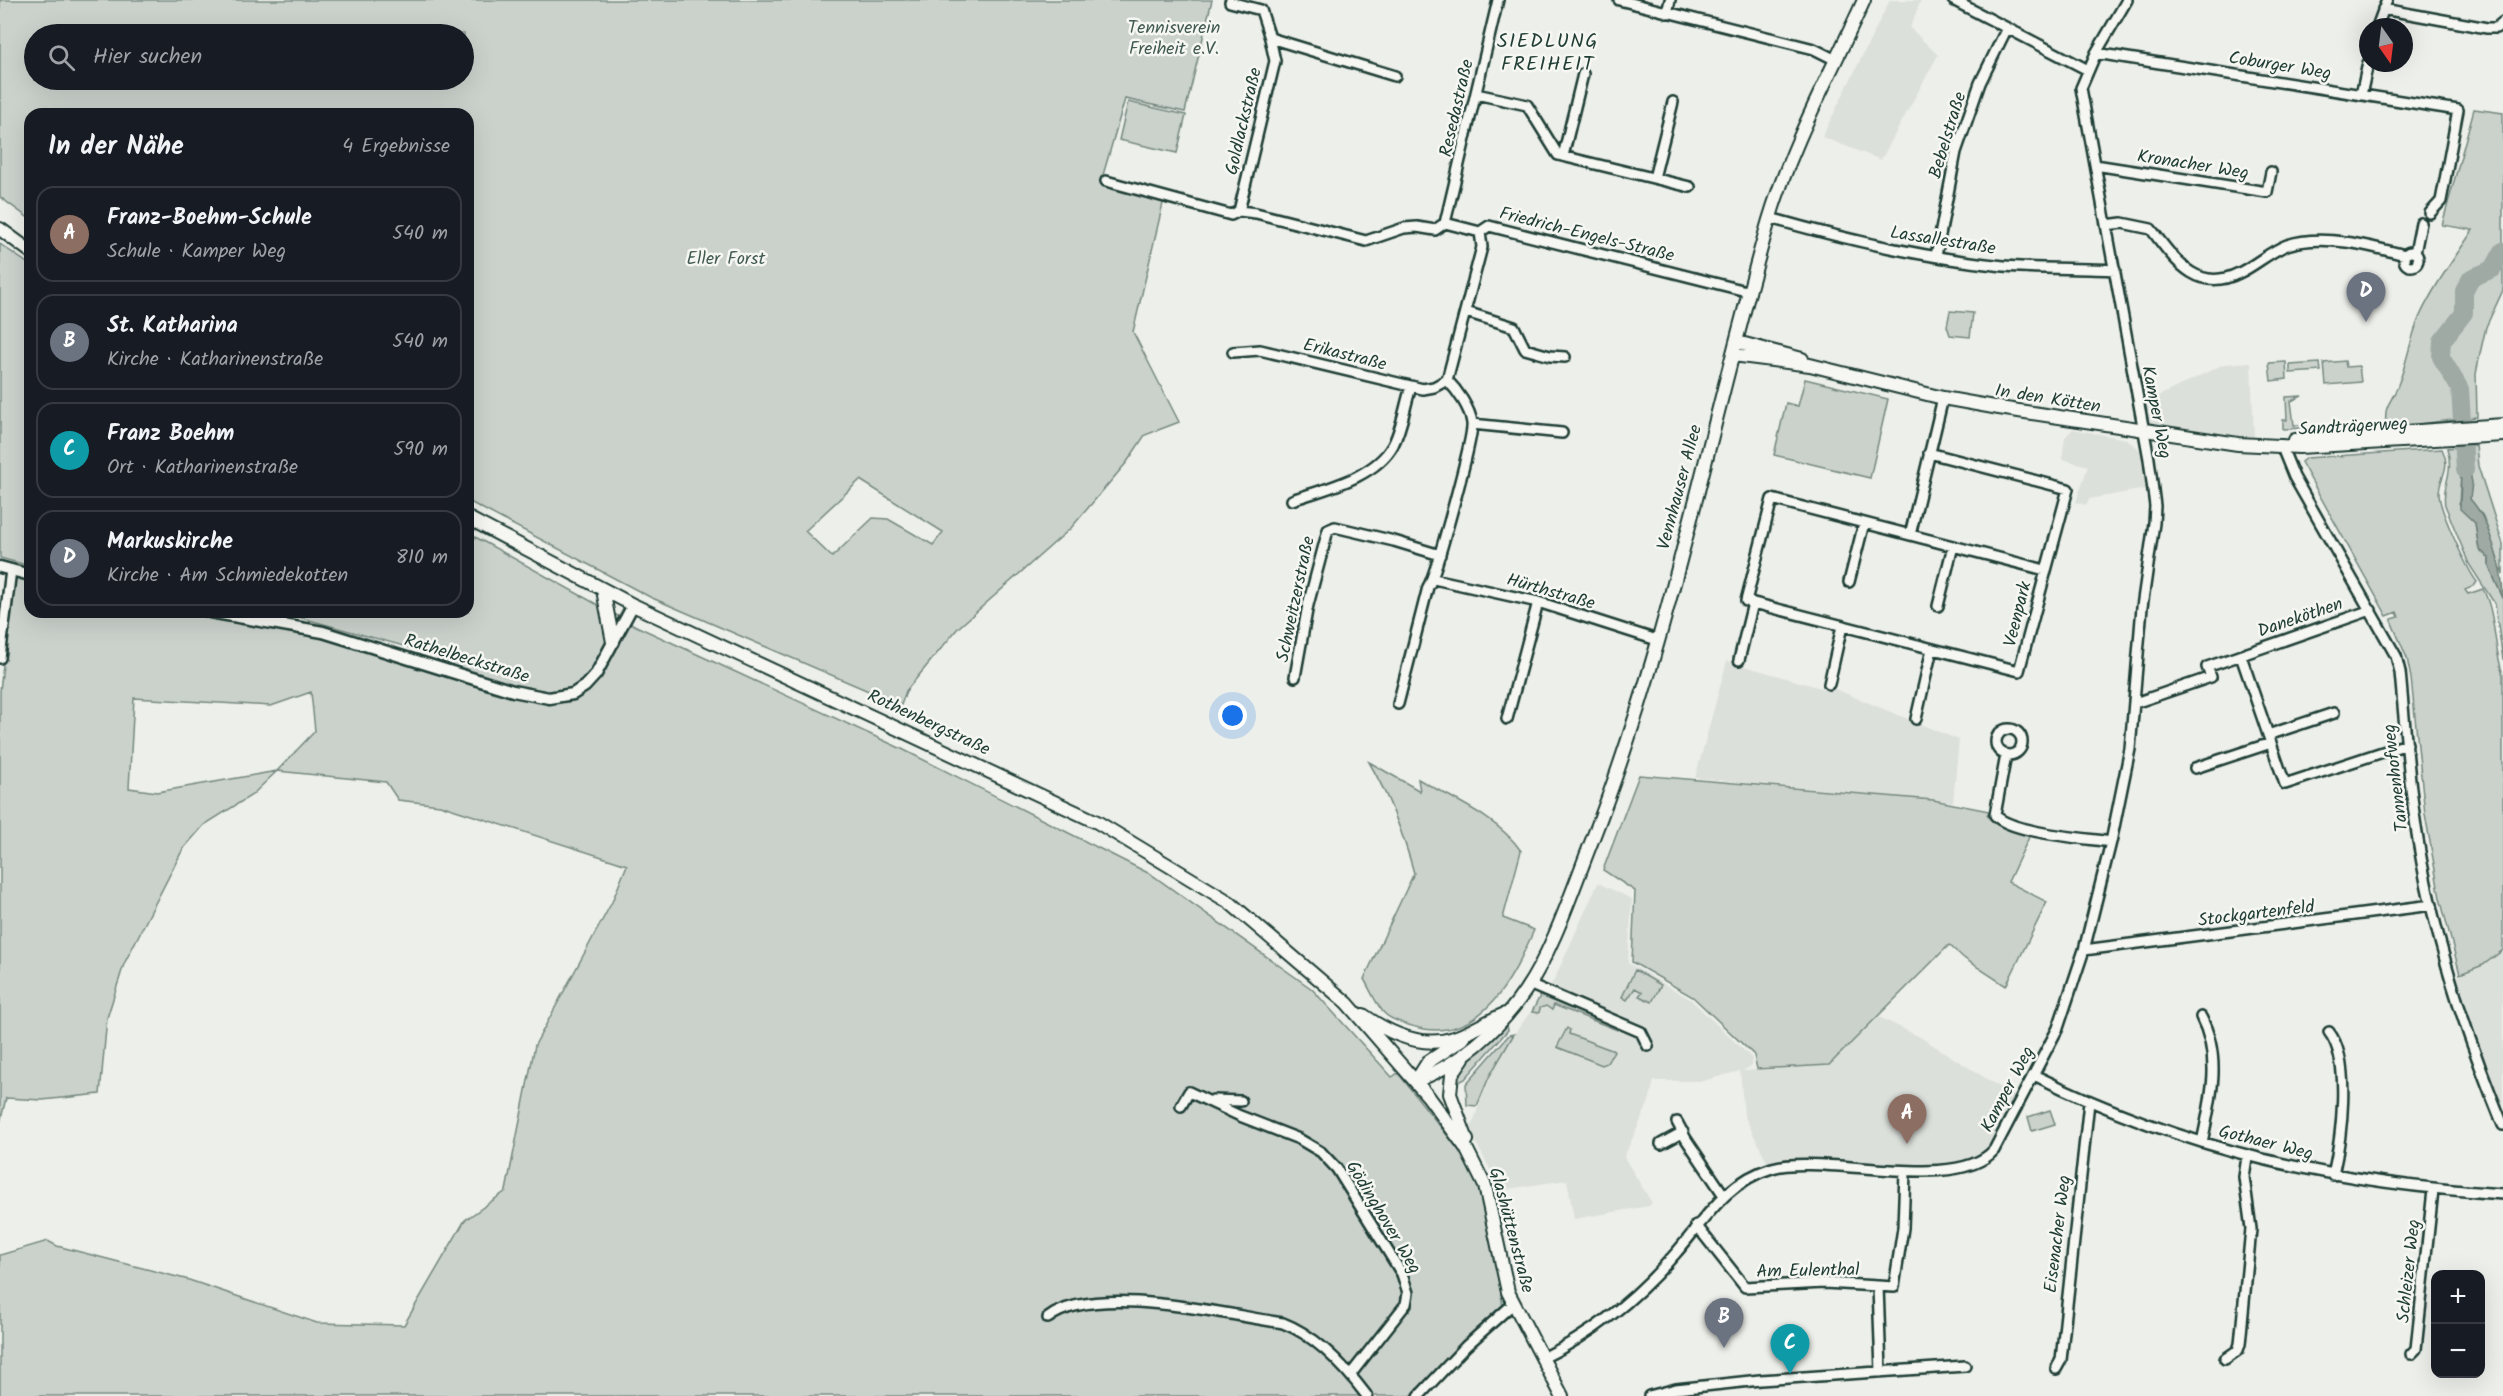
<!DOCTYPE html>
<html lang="de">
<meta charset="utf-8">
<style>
body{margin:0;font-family:Kalam,sans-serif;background:#20242c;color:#f1f3f6}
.controls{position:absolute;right:18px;bottom:18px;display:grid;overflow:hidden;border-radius:12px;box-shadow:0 6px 24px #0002}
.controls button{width:54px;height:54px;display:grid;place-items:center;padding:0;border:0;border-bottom:2px solid #363941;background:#171b24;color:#f1f3f6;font:30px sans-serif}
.compass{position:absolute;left:2359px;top:18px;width:54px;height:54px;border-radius:50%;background:#171b24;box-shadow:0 6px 24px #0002;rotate:166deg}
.you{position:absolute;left:1233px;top:716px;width:21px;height:21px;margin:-15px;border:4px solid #fff;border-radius:50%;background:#1a73e8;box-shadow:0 0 0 9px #1a73e833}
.badge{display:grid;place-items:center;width:39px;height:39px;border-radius:50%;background:#d1495b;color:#fff;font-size:20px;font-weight:700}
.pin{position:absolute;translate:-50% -50px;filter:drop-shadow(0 2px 3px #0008)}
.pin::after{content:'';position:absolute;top:32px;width:21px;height:18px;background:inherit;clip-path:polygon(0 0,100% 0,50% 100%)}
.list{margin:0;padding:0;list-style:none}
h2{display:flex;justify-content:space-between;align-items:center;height:78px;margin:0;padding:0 24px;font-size:26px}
h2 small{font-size:20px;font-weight:400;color:#9ea1a6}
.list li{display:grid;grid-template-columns:39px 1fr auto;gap:18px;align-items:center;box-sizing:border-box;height:96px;margin:0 12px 12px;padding:0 12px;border:2px solid #363941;border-radius:18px}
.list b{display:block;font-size:22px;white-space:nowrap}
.list p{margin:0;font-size:20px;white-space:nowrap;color:#9ea1a6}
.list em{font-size:20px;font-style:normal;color:#9ea1a6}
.icon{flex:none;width:33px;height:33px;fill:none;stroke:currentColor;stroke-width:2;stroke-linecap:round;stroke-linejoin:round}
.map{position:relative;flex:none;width:2503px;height:1396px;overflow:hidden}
.search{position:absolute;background:#171b24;box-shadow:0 6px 24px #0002;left:24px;top:24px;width:450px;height:66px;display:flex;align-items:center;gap:15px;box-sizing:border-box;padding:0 21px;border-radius:33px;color:#9ea1a6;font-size:22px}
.panel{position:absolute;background:#171b24;box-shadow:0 6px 24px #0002;left:24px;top:108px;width:450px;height:510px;border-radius:18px}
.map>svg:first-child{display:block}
.built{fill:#dce0db}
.green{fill:#cbd2cc;stroke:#758880;stroke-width:1.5;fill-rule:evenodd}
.water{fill:#9faaa4;stroke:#6c7e77;stroke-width:1.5}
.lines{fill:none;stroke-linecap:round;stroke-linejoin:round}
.river{stroke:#9faaa4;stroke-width:18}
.minor-casing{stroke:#1f3d34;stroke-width:14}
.tertiary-casing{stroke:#1f3d34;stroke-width:15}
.secondary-casing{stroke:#1f3d34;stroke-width:16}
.minor{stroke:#f6f6f2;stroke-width:9}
.tertiary{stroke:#f6f6f2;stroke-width:10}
.secondary{stroke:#f6f6f2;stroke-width:12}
.labels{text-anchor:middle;stroke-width:5;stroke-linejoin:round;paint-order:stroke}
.park-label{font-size:18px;fill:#415b52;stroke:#f6f6f2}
.street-label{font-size:18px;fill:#1f3d34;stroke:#f6f6f2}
.neighbourhood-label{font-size:20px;letter-spacing:1.5px;fill:#1f3d34;stroke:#f6f6f2}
</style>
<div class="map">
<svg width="2503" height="1396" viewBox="0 0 2503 1396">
<rect width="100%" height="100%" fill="#edefea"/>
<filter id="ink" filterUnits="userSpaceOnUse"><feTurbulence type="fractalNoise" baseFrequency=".0167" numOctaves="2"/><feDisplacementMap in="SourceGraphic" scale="12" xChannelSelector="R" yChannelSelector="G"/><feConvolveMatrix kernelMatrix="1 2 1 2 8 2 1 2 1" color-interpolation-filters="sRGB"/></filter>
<g filter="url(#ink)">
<path class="built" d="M1890,0H1921L1910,28L1938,55L1881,160L1822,137Z
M2251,362L2254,438L2155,428L2146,421L2142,404L2224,364Z
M2073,429L2126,439L2139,449L2144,462L2146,489L2089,499L2086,505L2076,502L2088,466L2062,459L2065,437Z
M1727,661L1828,690L1830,687L1959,740L1953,802L1695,778Z
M1598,883L1632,899L1628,963L1690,999L1752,1058L1751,1066L1743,1071L1829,1065L1879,1017L1920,1037L2019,1099L1994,1148L1974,1163L1905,1171L1769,1166L1744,1115L1740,1071L1703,1081H1654L1649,1102L1624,1157L1652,1203L1649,1206L1574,1219L1567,1180L1501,1190L1470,1132L1487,1080L1517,1030L1554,980Z
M2503,950V1116L2479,1062L2453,979L2488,962Z"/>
<path class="green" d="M0,0H1212L1185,112L1125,99L1101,182L1164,199L1133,332L1179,422L1145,435L1127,462L1071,528L958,628L906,691L901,705L650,597L468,501V114H30V219L0,197ZM34,34H464V80H34ZM860,480L943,532L933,545L888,519L873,518L832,557L805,531Z
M1128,102L1186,115L1177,153L1119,140Z
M2474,109L2503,113V290L2486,327L2481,349L2476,374L2477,417L2386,428C2384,401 2390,407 2398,385C2407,363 2410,340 2419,318C2433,287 2454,259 2473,230L2442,225Z
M0,244L30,265V566L0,558Z
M1950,311L1973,313L1970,337L1950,335L1947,326Z
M2345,361L2346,367L2359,366L2361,382L2326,385L2324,363Z
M2286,362L2287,379L2271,381L2269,363Z
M2320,363L2321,371L2290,373V365Z
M1805,379L1888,399L1870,478L1774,455L1786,403L1798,406Z
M2302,396L2291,401L2294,425H2304V428L2283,429V420H2287L2286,397Z
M2476,445L2478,466L2503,544V575L2483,516L2470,499L2471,478L2467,461V446Z
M2458,447L2461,472L2459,504L2475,523L2479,549L2489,558V567L2503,598V660L2495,604L2469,564L2445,505C2441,484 2455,476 2447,448Z
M2442,449C2452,470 2439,476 2439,494C2439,509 2467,569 2477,582L2474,586L2465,590L2468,594L2483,589C2496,614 2493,645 2503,675V950L2483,965L2460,974L2440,898L2425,814L2411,678L2407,658L2392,623V619L2399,617L2397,612L2387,616L2301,462L2306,458Z
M468,533L636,626L902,749L1152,875L1312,989L1392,1077L1398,1073L1465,1158C1490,1203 1494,1256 1503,1306L1501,1309L1411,1396H0V1255L48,1241L57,1246L189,1280L317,1323L404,1325L465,1220L506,1191L535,1045L612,902L627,865L440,805L398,800L386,782L277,771L252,795L204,825L183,849L124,964L107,1018L100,1094L42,1100L6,1098L0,1123V691L13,576L30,580V612H177L306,634L422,665L444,657L280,612H468ZM311,692L315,731L277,771L157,792L129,788L134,698L271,706Z
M1369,762L1420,791L1418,779C1453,799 1499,818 1521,851L1503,918L1534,930C1513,978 1482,1042 1419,1028C1409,1025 1392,1021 1385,1014C1376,1005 1370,989 1364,979L1414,873C1403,833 1390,798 1369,762Z
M1639,775L1933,800L1989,811L1987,815C1996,829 2014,831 2030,835L2008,882L2047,902L2006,986L1965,959L1949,945L1829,1065L1757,1069L1754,1055L1693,997L1632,962L1635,891L1603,870Z
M1635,970L1661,985L1652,1002L1639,996L1642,992L1635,988L1627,1000L1622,997Z
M1540,996L1618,1025L1617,1030L1554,1005L1552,1010L1546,1006L1540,1008L1539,1013L1532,1012Z
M1507,1026L1508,1030L1465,1079L1457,1083L1456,1075L1468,1057Z
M1567,1028L1570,1030L1569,1034L1614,1051L1607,1063L1602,1065L1557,1047Z
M1514,1034L1489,1077L1477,1106L1467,1105L1466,1084L1509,1035Z
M2050,1110L2055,1124L2032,1131L2028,1117Z"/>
<path class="water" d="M2467,446V461L2472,482L2470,499C2489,519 2503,570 2503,598L2489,567V558L2479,549L2475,523L2460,509L2461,472L2458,447Z"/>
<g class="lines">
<path class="river" d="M2465,470L2460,389L2441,357L2442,341L2464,313V291L2471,278L2493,269L2503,251"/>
<defs>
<path id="minor" d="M1619,0L1814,49L1836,60
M1953,0L2088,70
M1230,2L1261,10L1270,38
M2383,9L2487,28H2496L2503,22
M1667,13L1670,0
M2377,27L2387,0
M2096,53L2458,110L2441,201L2430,213
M1476,94L1527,105L1558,155L1690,187
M2361,95L2368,63
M1563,156L1583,74
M2095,165L2267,192L2271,172
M1654,178L1673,102
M1106,181L1231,215L1239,211L1256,213L1366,241L1404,228L1417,227L1435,230L1445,223L1480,232L1489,226L1750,292
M1239,211L1275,61L1270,38L1395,76
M1770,218C1847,240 1924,258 2004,266C2041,269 2078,268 2115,270
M1445,223L1498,0
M2106,225L2122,223L2151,229C2173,257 2196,295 2239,273C2256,265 2269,252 2287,245C2322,233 2371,246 2405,255
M2404 259a7 7 0 1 1 14 0a7 7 0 1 1-14 0Z
M2415,253L2421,223
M1936,256L1956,152L1980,83L2007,28
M1466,312L1514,327L1525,349L1550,356L1565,357
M1233,352L1260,350L1423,389L1434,387L1447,380
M1447,380L1482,247L1480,232
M1472,424L1562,433
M2281,445L2294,477L2396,656L2400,672C2406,736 2410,800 2422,863C2439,953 2468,1040 2503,1125
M1929,453L2068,489L2019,671L1746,601L1772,499L2045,570
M1292,500C1324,489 1375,478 1393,445C1402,428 1405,405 1411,387
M1910,535L1943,398
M1434,579L1538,602L1657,640
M1849,582L1864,523
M1938,606L1953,546
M2241,656L2285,784L2407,744
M0,658L11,570
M1739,660L1753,603
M1295,677L1308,605L1328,530L1335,527L1394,541L1440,555
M1829,684L1842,626
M2135,703L2211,677L2207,667L2371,610
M1398,704L1428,587C1436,574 1474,436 1472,423C1470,408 1457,390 1447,380
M1507,719L1538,602
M1916,719L1932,649
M1996 742a13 13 0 1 1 26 0a13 13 0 1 1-26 0Z
M2268,735L2334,713
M2006,755L1995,815C2010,833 2085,838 2111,842
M2195,768L2271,743
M2084,950L2432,905
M1529,984L1641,1032L1648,1046
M2201,1017C2222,1057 2211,1100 2202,1142
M2329,1032C2352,1061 2341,1140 2333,1175
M2034,1075C2188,1151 2332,1183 2503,1194
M1213,1100L1241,1101
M1181,1106L1189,1092L1240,1116L1299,1139L1321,1152L1337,1169L1402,1274L1408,1293L1406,1304L1351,1374
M1677,1122L1686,1139L1723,1194
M1661,1144L1683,1132
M1696,1225L1745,1287L1824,1283L1878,1286
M1048,1318C1094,1282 1227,1315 1283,1323C1317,1336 1346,1368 1367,1396
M2411,1354L2416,1349L2433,1190
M1543,1358C1594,1333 1638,1297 1675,1254C1705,1220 1725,1182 1772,1168C1823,1153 1957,1194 1994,1150L2058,1028L2084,950L2111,842L2130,749L2142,607L2154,523L2155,506L2149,459L2081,88L2096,53L2127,0
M2225,1359L2238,1350L2240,1344L2251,1229L2244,1177L2247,1157
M2056,1369L2061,1360L2089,1102
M1881,1372L1878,1286L1894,1287L1903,1228L1905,1172
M1419,1396L1466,1346L1513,1304
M1649,1396L1676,1389L1760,1380L1965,1366"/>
<path id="tertiary" d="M0,567L30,575
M210,612L323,632L513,691L549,698L573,694L585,686L596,674L633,605"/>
<path id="secondary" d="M0,229L30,251
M1737,342L1802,359
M1733,355L1810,365L1943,398L1999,408L2238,444L2299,447L2503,435
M2295,440L2503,425
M468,518L633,605L1097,822L1229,902L1347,1003L1428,1096L1466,1148L1485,1186L1508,1292L1562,1396
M603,590L613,642
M1363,1015C1390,1034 1422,1049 1454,1038C1472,1032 1487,1021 1505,1014
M1463,1058L1452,1074L1450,1094L1467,1140
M1416,1081C1460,1064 1498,1031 1525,991C1553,950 1572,891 1591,843C1670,642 1709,427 1769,220C1792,143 1831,73 1864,0
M1416,1081L1428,1062L1463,1039"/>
</defs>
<use href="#minor" class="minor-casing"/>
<use href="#tertiary" class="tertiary-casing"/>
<use href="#secondary" class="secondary-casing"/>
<use href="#minor" class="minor"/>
<use href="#tertiary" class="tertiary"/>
<use href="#secondary" class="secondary"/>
</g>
</g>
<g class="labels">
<g class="park-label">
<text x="1174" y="33">Tennisverein<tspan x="1174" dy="21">Freiheit e.V.</tspan></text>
<text x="726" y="264">Eller Forst</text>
</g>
<g class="street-label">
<text transform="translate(2280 65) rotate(9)" y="6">Coburger Weg</text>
<text transform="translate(1456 108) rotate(-77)" y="6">Resedastraße</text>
<text transform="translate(1243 121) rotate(-77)" y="6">Goldlackstraße</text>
<text transform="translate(1947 135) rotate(-73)" y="6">Bebelstraße</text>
<text transform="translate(2193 164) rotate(9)" y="6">Kronacher Weg</text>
<text transform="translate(1587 234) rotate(14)" y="6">Friedrich-Engels-Straße</text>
<text transform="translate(1943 240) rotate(9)" y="6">Lassallestraße</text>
<text transform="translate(1345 354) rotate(14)" y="6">Erikastraße</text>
<text transform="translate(2048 398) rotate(9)" y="6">In den Kötten</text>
<text transform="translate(2157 412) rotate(79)" y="6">Kamper Weg</text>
<text transform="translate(2353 426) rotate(-3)" y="6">Sandträgerweg</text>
<text transform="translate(1679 487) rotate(-75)" y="6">Vennhauser Allee</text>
<text transform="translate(1551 591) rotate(16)" y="6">Hürthstraße</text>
<text transform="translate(1295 599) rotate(-78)" y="6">Schweitzerstraße</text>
<text transform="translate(2017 614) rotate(-76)" y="6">Veenpark</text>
<text transform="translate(2300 617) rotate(-19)" y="6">Daneköthen</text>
<text transform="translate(467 658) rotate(17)" y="6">Rathelbeckstraße</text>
<text transform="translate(929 722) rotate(25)" y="6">Rothenbergstraße</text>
<text transform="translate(2395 778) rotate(-97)" y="6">Tannenhofweg</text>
<text transform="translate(2256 913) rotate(-7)" y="6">Stockgartenfeld</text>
<text transform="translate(2007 1089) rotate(-62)" y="6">Kamper Weg</text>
<text transform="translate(2266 1142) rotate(14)" y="6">Gothaer Weg</text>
<text transform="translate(1384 1217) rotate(59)" y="6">Gödinghover Weg</text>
<text transform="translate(1512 1230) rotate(75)" y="6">Glashüttenstraße</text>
<text transform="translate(2057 1234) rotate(-83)" y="6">Eisenacher Weg</text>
<text transform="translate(1808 1270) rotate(-1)" y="6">Am Eulenthal</text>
<text transform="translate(2408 1271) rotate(-84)" y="6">Schleizer Weg</text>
</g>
<g class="neighbourhood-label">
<text x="1548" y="47">SIEDLUNG<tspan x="1548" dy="23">FREIHEIT</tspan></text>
</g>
</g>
</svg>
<div class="controls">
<button>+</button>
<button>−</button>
</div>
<svg class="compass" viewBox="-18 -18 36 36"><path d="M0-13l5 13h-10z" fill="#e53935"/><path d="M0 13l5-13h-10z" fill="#9ea1a6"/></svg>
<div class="you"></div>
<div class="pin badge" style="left:1907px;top:1144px;background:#8d6e63">A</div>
<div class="pin badge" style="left:1724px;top:1348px;background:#6b7280">B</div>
<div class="pin badge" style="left:1790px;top:1374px;background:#0f9aa8">C</div>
<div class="pin badge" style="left:2366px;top:322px;background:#6b7280">D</div>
<div class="search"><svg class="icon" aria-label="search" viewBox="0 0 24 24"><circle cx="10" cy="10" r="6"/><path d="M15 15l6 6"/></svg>Hier suchen</div>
<section class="panel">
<h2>In der Nähe<small>4 Ergebnisse</small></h2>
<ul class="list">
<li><span class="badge" style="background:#8d6e63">A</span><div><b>Franz-Boehm-Schule</b><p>Schule · Kamper Weg</p></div><em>540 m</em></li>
<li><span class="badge" style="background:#6b7280">B</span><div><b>St. Katharina</b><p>Kirche · Katharinenstraße</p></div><em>540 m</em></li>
<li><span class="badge" style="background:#0f9aa8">C</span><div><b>Franz Boehm</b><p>Ort · Katharinenstraße</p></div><em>590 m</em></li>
<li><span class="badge" style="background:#6b7280">D</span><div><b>Markuskirche</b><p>Kirche · Am Schmiedekotten</p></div><em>810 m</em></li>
</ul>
</section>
</div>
